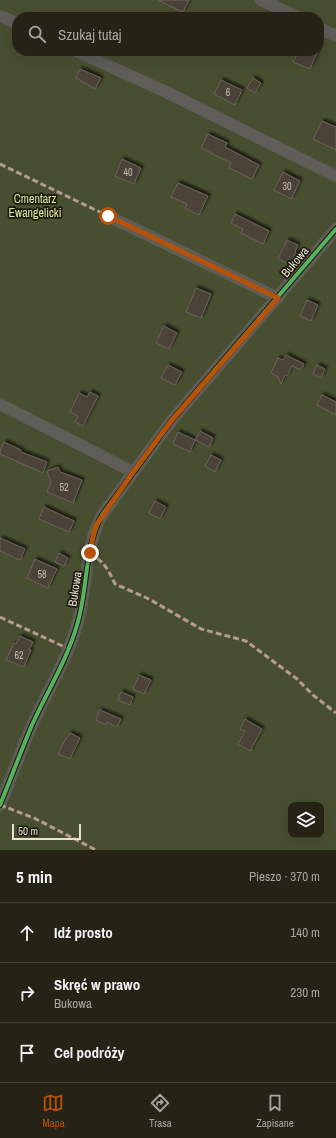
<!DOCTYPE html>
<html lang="pl">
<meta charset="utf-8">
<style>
body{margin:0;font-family:"Archivo Narrow",sans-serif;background:#2e2a1f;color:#f1f3f6}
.controls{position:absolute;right:12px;bottom:12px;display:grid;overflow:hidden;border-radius:8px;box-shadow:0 4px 16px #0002}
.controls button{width:36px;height:36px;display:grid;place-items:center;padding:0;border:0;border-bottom:1px solid #423f35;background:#262216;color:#f1f3f6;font:20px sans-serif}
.scale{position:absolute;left:12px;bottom:10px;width:69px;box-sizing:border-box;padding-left:4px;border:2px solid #e6e0d1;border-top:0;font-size:11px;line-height:14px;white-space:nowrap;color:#e6e0d1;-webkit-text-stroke:3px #1d190d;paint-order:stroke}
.stop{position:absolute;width:12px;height:12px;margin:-9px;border:3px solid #b45309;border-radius:50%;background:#fff}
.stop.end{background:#b45309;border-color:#fff;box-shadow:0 1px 4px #0008}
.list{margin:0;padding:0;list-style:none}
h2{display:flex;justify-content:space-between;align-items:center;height:52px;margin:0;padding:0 16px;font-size:17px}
h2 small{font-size:13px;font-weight:400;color:#a4a4a1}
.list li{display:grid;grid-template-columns:26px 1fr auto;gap:12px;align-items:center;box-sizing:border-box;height:60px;padding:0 16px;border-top:1px solid #423f35}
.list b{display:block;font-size:15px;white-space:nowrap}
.list p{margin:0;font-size:13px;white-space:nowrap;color:#a4a4a1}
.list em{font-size:13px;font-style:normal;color:#a4a4a1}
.icon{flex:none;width:22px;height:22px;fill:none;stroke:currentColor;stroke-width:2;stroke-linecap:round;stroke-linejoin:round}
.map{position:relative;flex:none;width:336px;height:850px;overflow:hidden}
.search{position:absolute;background:#262216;box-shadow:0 4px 16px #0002;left:12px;right:12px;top:12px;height:44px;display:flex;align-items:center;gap:10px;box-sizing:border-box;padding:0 14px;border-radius:16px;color:#a4a4a1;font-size:15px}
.sheet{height:232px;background:#262216}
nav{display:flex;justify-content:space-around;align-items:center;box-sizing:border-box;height:56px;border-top:1px solid #423f35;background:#262216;font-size:11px;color:#a4a4a1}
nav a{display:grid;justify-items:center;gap:2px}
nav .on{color:#b45309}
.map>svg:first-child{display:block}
.green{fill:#484f30;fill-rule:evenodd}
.building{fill:#4c4239;stroke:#6c635a;filter:url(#shadow)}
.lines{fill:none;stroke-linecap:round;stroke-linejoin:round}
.minor{stroke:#5f5d57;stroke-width:12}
.quiet{stroke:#b69a8f;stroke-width:3;stroke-dasharray:6 3;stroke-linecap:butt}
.cycleway-casing{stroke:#1d190d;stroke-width:6}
.cycleway{stroke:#56b35d;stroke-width:4}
.route{stroke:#b45309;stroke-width:5}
.labels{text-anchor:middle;stroke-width:3.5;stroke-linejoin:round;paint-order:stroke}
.number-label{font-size:10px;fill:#c0b8ab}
.park-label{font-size:12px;fill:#d8e9a3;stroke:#1d190d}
.street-label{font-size:12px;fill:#e6e0d1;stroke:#1d190d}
</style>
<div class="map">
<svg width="336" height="850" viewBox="0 0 336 850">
<defs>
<filter id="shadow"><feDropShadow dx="2.5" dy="-2.5" stdDeviation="1" flood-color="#0009"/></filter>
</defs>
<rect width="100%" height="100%" fill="#322d1e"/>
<path class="green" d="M0,0H336V850H0ZM17,17H319V51H17ZM291,805H321V835H291Z"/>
<path class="building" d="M158,0H189L183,12Z
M299,51H318L310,69L293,62Z
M80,69L101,78L95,89L76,78Z
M253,78L261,83L255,93L247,88Z
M221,80L242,90L235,105L214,94Z
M322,121L336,127V150L313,139Z
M208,134L227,143L225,147L259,165L252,179L229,168L231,163L201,148Z
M122,159L141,168L134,184L115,176Z
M283,172L300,181L291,199L274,190Z
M178,183L208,196L199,215L185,208L187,204L171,197Z
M235,214L269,231L263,244L241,233L243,229L231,223Z
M287,240L298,245L295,252L296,253L290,265L278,259Z
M196,288L211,294L201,318L186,312Z
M307,300L318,305L311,321L300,316Z
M164,326L177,333L169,349L156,343Z
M286,355L304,364L301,370L292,366L287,376L285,375L281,384L278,377L271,373L278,358L283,360Z
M168,365L182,372L175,385L161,378Z
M317,365L325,369L321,378L313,374Z
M90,392L98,396L83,426L75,422L78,416L70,412L79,393L87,397Z
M322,395L336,402V415L317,405Z
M200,431L213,438L209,447L195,440Z
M178,432L195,440L190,452L173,444Z
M4,442L21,450V452L47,462L43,473L0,454V451Z
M211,455L221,460L215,472L205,466Z
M58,467L60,472L82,480L73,503L47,492L51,482L47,471Z
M155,501L166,507L160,519L149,513Z
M44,507L74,521L69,532L39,519Z
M0,538L25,549L20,560L0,551Z
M59,553L68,558L64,566L55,562Z
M35,559L57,569L48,588L27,578Z
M20,636L33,642L29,650H31L24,667L6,660L14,643L16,644Z
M139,675L151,680L144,694L133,689Z
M121,692L133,697L130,705L118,700Z
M100,710L121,719L117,727L107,722L106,725L96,720Z
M245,719L262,729L250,751L238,744L245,731L240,729Z
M70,733L80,738L70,759L58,754L66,738H67Z"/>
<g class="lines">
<path class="minor" d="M261,0L298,17
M0,16L17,23
M319,28L336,36
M76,51L164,91L336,176
M108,216L278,298
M0,404L133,472
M0,805C11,778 21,751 32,725C47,692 67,660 77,625C88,590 84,547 102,515L172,420L336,229"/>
<path class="quiet" d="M0,164L108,216
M90,553C104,562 108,569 115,584L149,599L201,629L246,641L297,679L313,695L336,713
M0,617L69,649
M0,805L34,818L96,850"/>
<defs>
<path id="cycleway" d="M0,805C11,778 21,751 32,725C47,692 67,660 77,625C88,590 84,547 102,515L172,420L336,229"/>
</defs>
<use href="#cycleway" class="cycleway-casing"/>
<use href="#cycleway" class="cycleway"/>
</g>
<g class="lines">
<path class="route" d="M90,553L94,531L97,524L133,472L172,420L278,298L108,216"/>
</g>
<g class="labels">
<g class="number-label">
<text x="228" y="96">6</text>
<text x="128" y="176">40</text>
<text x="287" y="190">30</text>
<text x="64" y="491">52</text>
<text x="42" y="578">58</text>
<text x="19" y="659">62</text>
</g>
<g class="park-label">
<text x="35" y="203">Cmentarz<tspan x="35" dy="14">Ewangelicki</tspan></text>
</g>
<g class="street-label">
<text transform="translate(295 262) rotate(-50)" y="4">Bukowa</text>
<text transform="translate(75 589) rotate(-81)" y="4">Bukowa</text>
</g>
</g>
</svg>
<div class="controls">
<button><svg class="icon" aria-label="layers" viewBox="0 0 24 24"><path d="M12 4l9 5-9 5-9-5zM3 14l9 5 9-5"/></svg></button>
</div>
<div class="scale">50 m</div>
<div class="stop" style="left:108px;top:216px"></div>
<div class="stop end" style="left:90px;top:553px"></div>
<div class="search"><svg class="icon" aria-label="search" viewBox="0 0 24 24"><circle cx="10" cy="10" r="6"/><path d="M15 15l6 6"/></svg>Szukaj tutaj</div>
</div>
<section class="sheet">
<h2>5 min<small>Pieszo · 370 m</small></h2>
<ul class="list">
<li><svg class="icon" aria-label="ahead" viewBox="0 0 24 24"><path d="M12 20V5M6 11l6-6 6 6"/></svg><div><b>Idź prosto</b></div><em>140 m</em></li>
<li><svg class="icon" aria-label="right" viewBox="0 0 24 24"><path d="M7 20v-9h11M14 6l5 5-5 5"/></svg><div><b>Skręć w prawo</b><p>Bukowa</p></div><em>230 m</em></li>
<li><svg class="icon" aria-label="arrive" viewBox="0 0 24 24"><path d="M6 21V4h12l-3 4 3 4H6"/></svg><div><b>Cel podróży</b></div></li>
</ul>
</section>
<nav>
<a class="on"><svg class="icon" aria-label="map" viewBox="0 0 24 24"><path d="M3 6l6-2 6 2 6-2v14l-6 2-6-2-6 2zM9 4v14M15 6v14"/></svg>Mapa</a>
<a><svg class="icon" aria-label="directions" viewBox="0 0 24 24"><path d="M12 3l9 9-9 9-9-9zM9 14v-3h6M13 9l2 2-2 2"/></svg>Trasa</a>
<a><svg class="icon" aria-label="saved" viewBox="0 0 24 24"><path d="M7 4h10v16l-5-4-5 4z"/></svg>Zapisane</a>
</nav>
